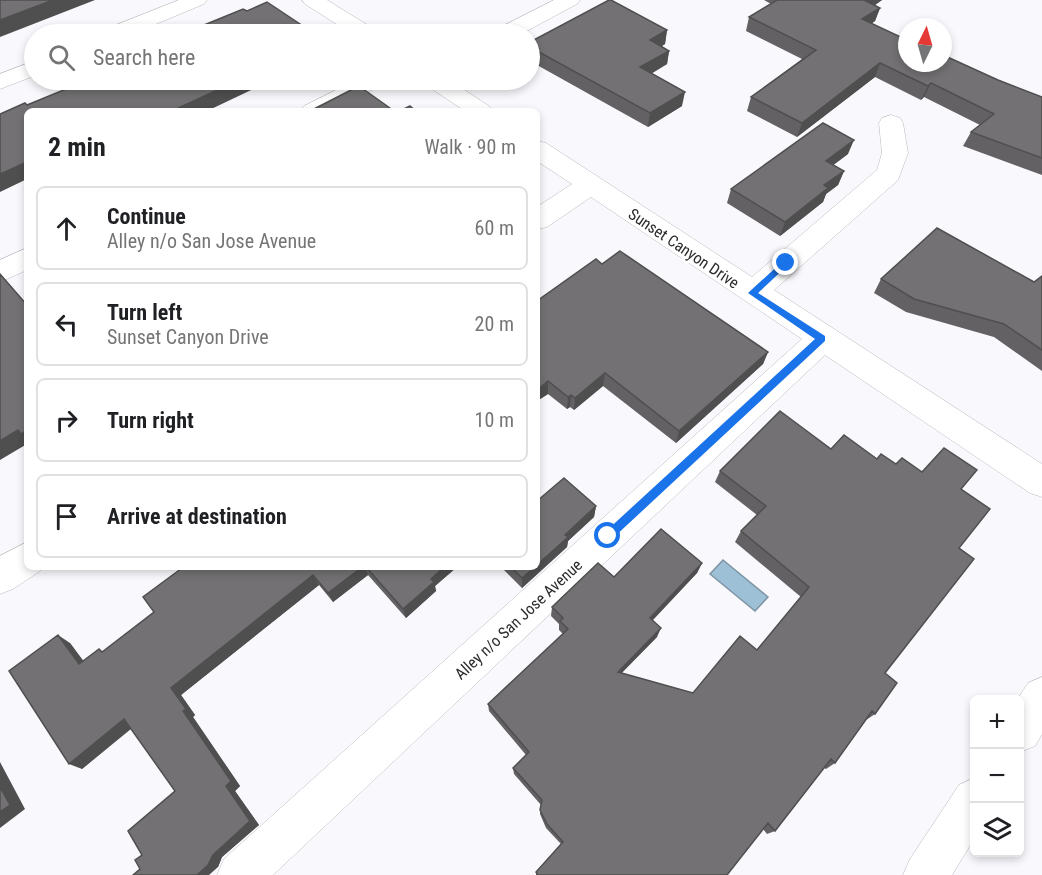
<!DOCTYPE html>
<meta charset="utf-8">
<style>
body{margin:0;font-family:"Roboto Condensed",sans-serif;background:#f2f2f2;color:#202124}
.controls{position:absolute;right:18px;bottom:18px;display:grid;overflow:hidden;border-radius:9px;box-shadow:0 3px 9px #0003}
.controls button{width:54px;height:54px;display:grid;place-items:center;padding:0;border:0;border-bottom:2px solid #e0e0e0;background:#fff;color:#202124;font:30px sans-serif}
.compass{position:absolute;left:898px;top:18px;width:54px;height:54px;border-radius:50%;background:#fff;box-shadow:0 3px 9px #0003;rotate:5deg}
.stop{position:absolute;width:18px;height:18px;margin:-14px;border:4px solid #1a73e8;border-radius:50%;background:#fff}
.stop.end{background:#1a73e8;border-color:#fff;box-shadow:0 2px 6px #0008}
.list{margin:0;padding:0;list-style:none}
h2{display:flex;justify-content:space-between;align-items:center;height:78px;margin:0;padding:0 24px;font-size:26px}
h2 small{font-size:20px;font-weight:400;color:#757577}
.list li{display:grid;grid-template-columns:39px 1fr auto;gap:18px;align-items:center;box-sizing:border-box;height:84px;margin:0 12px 12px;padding:0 12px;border:2px solid #e0e0e0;border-radius:9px}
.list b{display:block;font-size:22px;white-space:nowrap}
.list p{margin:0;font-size:20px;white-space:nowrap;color:#757577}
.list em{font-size:20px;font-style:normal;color:#757577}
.icon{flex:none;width:33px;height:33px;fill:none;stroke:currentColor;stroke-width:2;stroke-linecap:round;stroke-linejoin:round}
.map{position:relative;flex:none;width:1042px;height:875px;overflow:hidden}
.search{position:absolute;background:#fff;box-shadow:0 3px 9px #0003;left:24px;top:24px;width:516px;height:66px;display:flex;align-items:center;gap:15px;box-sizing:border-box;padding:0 21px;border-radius:33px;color:#757577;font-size:22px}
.panel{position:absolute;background:#fff;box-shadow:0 3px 9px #0003;left:24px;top:108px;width:516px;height:462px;border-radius:9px}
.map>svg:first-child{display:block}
.water{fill:#9ec0d6;stroke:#7c94a3;stroke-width:1.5}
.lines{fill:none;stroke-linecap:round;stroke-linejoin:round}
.minor-casing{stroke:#bab9bd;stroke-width:1}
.minor{fill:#fff;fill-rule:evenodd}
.wall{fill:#636163}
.shaded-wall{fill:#504f50}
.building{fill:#737173;stroke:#504f50;stroke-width:1.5}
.route{fill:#1a73e8}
.labels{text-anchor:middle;stroke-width:6;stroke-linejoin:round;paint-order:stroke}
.street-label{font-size:16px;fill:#2c2c2d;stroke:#fff}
</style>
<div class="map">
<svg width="1042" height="875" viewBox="0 0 1042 875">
<rect width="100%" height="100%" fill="#f9f8fc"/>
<path class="water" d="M723,560L768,597L755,611L710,574Z"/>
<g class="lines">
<defs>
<path id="minor" d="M179,0H207L204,4L132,34H103L106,29Z
M302,0H327L374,29L377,34H352L305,4Z
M554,0H580L577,4L521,34H494L497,29Z
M34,61V76L0,89V74Z
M356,80H385L381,85L331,111H300L304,106Z
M422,80H449L489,106L493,111H465L426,85Z
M891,115L900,118L903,123L908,153L898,180L774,290L1042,464V497L1030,493L825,355L273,875H217L224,859L802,339L591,197L547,227L537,229V207L572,184L537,161V141L546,143L752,277L877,170L882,153L879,123L882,118Z
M27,248V270L0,282V260Z
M27,542V567H42L40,571L13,589L0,594V556Z
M1042,677V734L1035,746L1020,752V700H1017L1028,683Z
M974,778V839L952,875H903L910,859L959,785Z"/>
</defs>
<use href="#minor" class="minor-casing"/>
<use href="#minor" class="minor"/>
</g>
<path class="wall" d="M764,0H882L875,5L880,8L875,21L871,24L907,63L998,80L1042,97V175L963,146L971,132L980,125L924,97L921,100L875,77L797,137L747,111L751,97L802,59L746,31L749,17L771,4Z
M667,30L665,44L662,46L669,51L667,64L651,74L682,106L648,127L537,65V62L530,58V42Z
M848,154L833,165L844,171L838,185L826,194L823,202L780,236L727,203L731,189Z
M602,264L768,352L763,364L676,443L603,386L574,410L570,407L567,409L548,394L537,401Z
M1042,276V371L994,337L906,312L874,293L881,279L1034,282Z
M831,449L877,459L922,472L961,489L959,548L885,673L875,714L866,720L835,763L826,769L824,768L775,831L767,834L763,829L727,875H536V872L561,844L546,828L540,814L541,805L514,774L513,768L526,755L489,711L488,704L563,634L559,630V624L551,616L552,607L614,577L702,563L697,573L653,620L657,637L621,673L693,693L757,650L801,597L735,542L741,531L757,515L715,482L720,471Z
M596,506L594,517L568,541L567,547L522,588L501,567H537Z
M181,567H457L435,586L436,591L406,618L368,575L333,602L319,585L181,695L195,715L193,717L240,786L235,791L259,825L222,857L218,867L140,869L142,855L175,791L131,729L82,769L70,643L83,661L103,652L154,612L182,568Z"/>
<path class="shaded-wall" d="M53,0H95L0,37V20Z
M868,0H882L861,15L866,1Z
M880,8L875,21L857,33L862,19Z
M667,30L665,44L648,54L650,40Z
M669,51L667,64L638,81L640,67Z
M880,63L875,77L797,137L802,123Z
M239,80H272L207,111H172Z
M931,83L924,97L921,100L928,86Z
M685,92L682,106L648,127L650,113Z
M854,140L848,154L820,175L826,161Z
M27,162V179L0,192V174Z
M844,171L838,185L826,194L823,202L780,236L785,222L824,185Z
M768,352L763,364L676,443L679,431Z
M605,373L603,386L574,410L575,398Z
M548,381V394L537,401V390Z
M571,395L570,407L567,409L568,397Z
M18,430H27V444L0,460V441Z
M596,506L594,517L568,541L567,547L522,588V578L535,567H537V565L565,535Z
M702,563L697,573L646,627L650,618Z
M362,567H365L368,575L333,602L328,593Z
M444,567H457L435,586L436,591L406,618L403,609L431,579Z
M313,575L319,585L181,695L195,715L193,717L240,786L235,791L259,825L222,857L218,867L209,875H197L226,786L171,688Z
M661,628L657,637L615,680L618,672Z
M58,635L70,643L91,671L79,664Z
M124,719L135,725L82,769L69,764Z
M0,762L25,809L0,828Z"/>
<path class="building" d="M0,0H53L0,20Z
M609,0H611L667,30L650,40L669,51L640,67L685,92L650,113L537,51L539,49L530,44V42Z
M777,0H868L866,1L880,8L862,19L907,40V63H943V55L998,80L1042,97V158L971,132L994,114L931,83L928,86L880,63L802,123L751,97L816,50L749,17Z
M267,2L315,34H182L243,9L247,11Z
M88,80H239L172,111H27V162L0,174V114L25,103L27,105Z
M359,86L394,111H310Z
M410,106L416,111H400Z
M823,123L854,140L826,161L844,171L824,185L828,188L785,222L731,189Z
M937,228L1034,282L1042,276V350L1004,324L914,299L881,279Z
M620,251L768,352L679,431L605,373L575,398L571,395L568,397L548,381L537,390V301L596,259L602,264Z
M0,274L27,305V430L21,434L18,430L0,441Z
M780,411L831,449L844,435L877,459L881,454L896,464L902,458L922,472L944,448L977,470L961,489L990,509L959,548L974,559L885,673L897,683L875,714L872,711L835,763L831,759L775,831L768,823L727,875H538L536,872L563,842L547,824L540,810L542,800L513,768L529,752L488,704L568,629L560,621L563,618L552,607L598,563L614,577L661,529L702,563L650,618L661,628L618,672L693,693L740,636L757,650L809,587L741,531L766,506L720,471Z
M564,478L596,506L565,535L568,537L537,565V501Z
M181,567H362L328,593L313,575L171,688L186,709L183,711L231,781L226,786L250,821L213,855L208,865L197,875H133L140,869L135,860L142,855L128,831L175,791L124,719L69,764L9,671L58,635L79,664L99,649L102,652L154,612L143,597L182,568Z
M366,567H444L431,579L434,582L403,609Z
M511,567H535L522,578Z
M0,787L10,805L0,812Z"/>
<path class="route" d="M783,261L790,263L758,293L825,336V341L612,539H604V533L815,339L748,293Z"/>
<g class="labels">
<g class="street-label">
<text transform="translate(684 248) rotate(34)" y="6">Sunset Canyon Drive</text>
<text transform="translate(518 619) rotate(-43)" y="6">Alley n/o San Jose Avenue</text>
</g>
</g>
</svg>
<div class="controls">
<button>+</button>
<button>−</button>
<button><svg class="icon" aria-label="layers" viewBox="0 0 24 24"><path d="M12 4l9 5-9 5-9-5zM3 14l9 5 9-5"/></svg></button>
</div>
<svg class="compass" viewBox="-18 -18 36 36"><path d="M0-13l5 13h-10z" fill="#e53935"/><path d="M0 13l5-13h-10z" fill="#757577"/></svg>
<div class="stop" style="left:608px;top:536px"></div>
<div class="stop end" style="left:786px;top:263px"></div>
<div class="search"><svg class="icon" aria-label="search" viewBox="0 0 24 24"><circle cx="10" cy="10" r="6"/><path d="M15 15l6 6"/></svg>Search here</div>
<section class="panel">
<h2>2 min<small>Walk · 90 m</small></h2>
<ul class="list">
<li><svg class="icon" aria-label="ahead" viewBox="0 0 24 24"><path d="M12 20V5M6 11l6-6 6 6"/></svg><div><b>Continue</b><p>Alley n/o San Jose Avenue</p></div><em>60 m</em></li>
<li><svg class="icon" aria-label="left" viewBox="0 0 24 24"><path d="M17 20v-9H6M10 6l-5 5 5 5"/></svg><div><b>Turn left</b><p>Sunset Canyon Drive</p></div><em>20 m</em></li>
<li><svg class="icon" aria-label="right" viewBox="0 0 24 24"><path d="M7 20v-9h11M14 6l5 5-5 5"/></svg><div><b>Turn right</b></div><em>10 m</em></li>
<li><svg class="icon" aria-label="arrive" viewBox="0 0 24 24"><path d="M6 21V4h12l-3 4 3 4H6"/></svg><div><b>Arrive at destination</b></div></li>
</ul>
</section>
</div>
